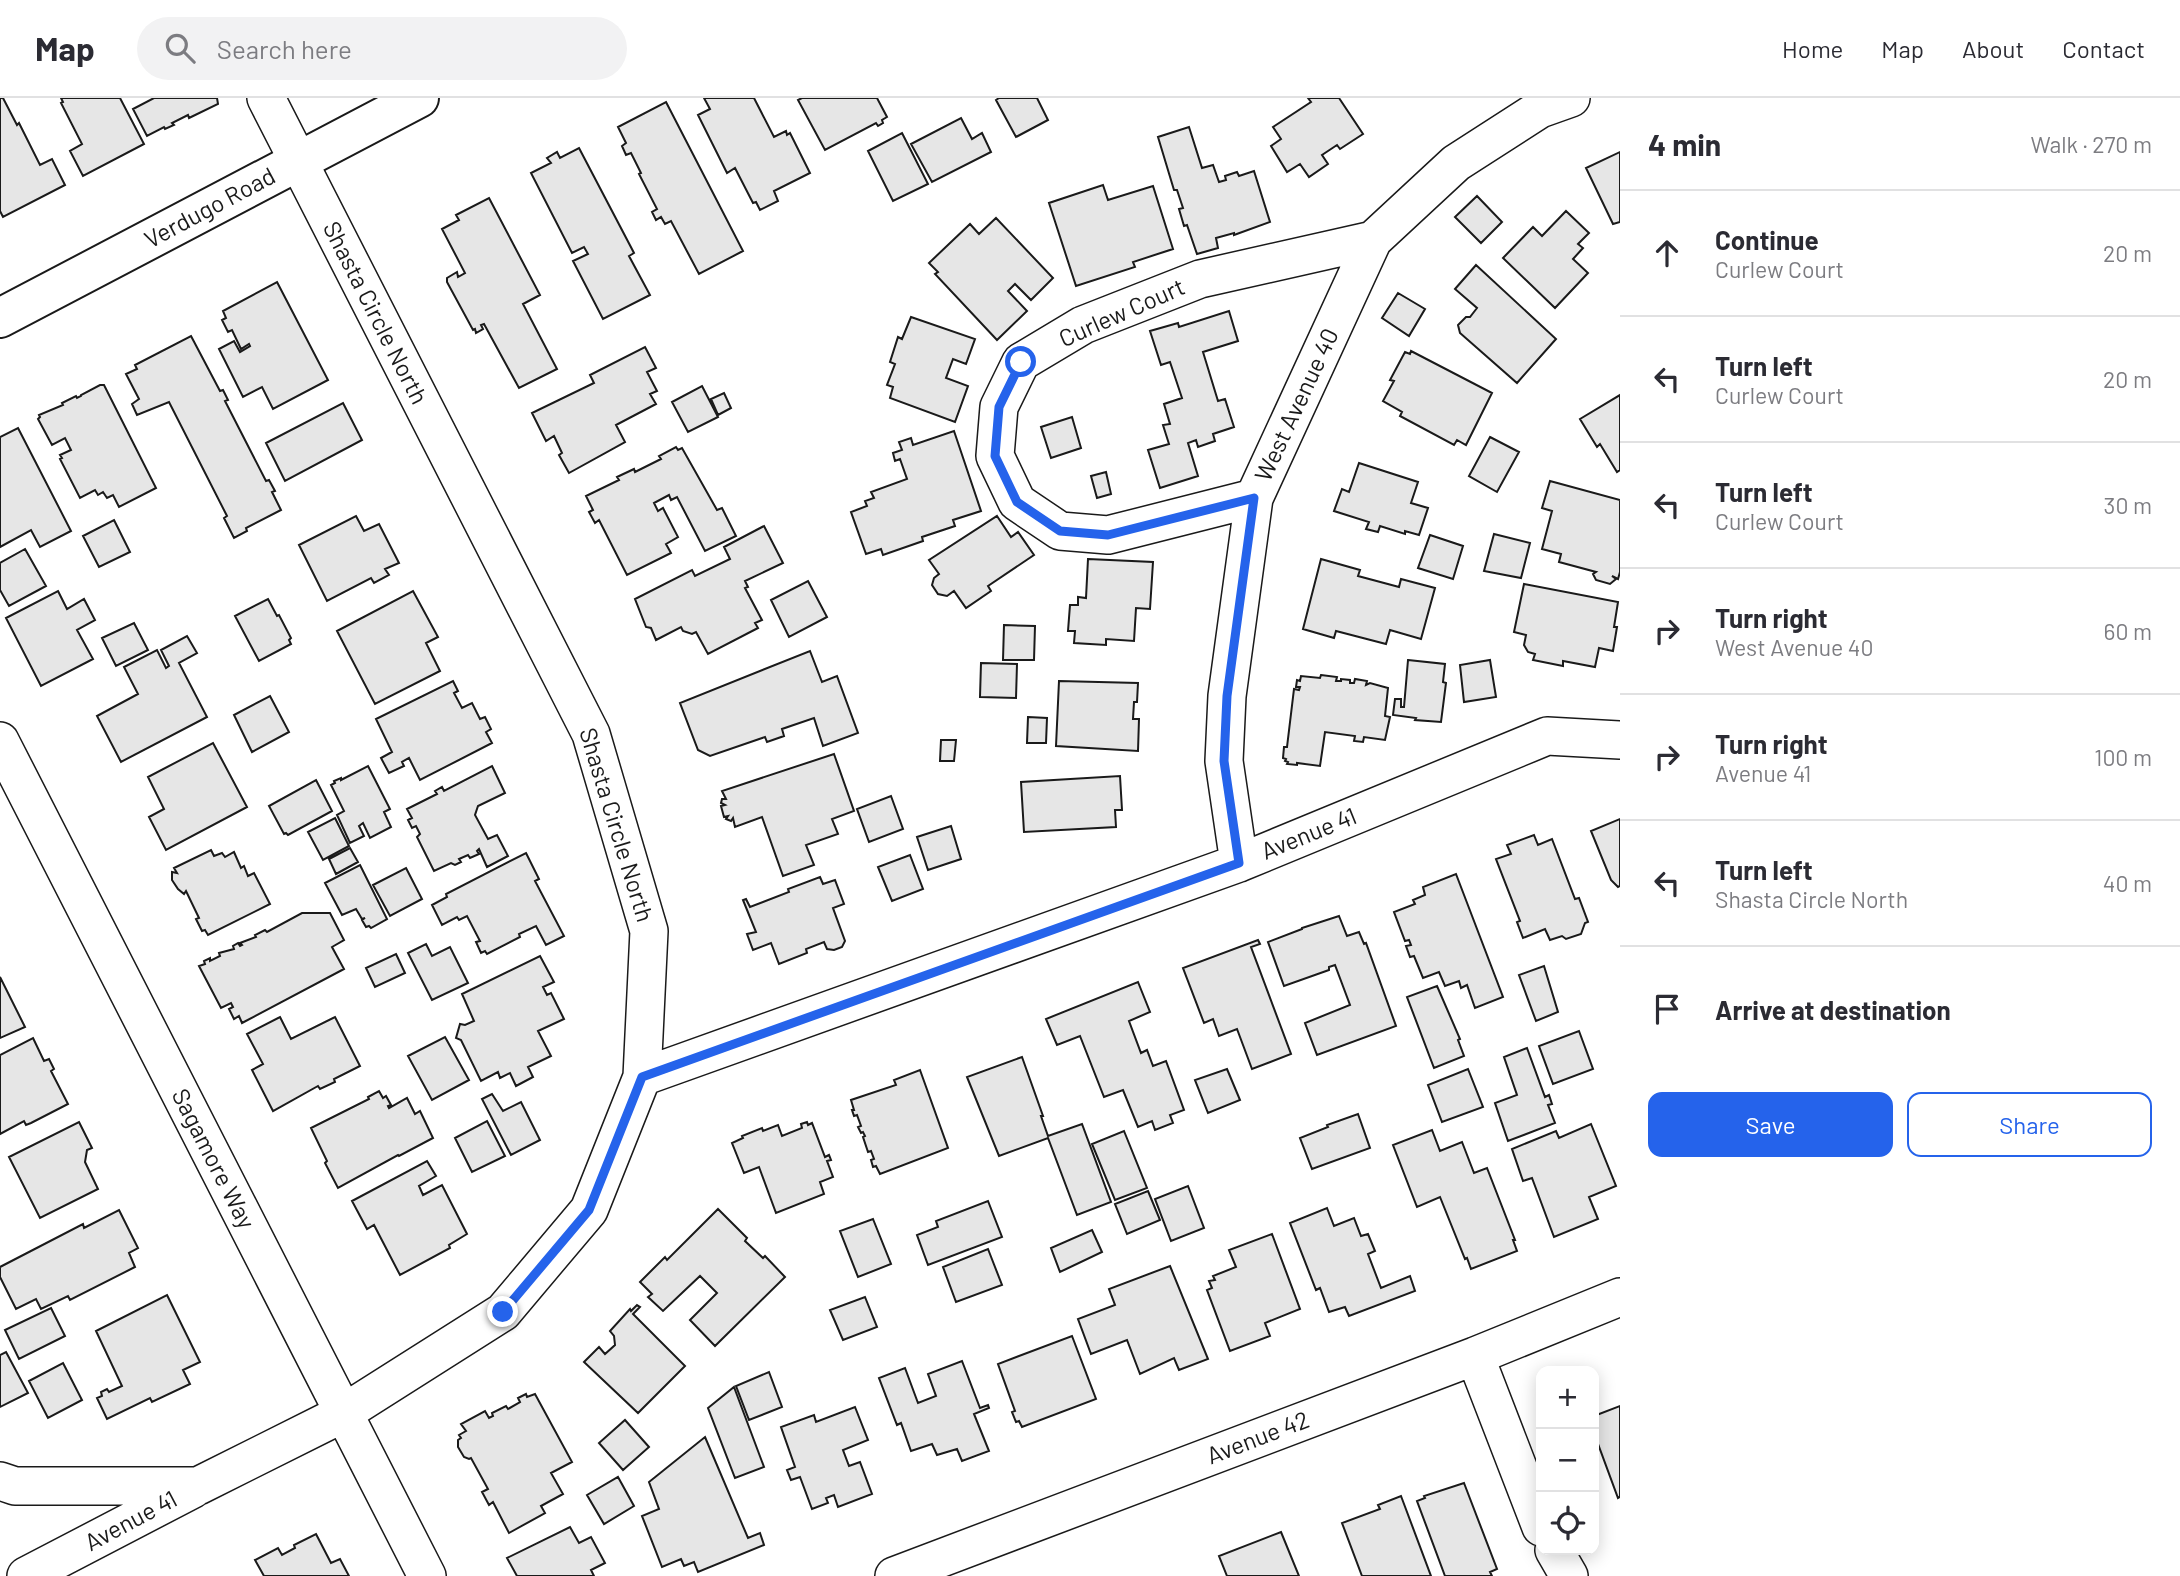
<!DOCTYPE html>
<meta charset="utf-8">
<style>
body{margin:0;font-family:Barlow,sans-serif;background:#f2f2f3;color:#2b2b33}
.controls{position:absolute;right:21px;bottom:21px;display:grid;overflow:hidden;border-radius:14px;box-shadow:0 4px 18px #0003}
.controls button{width:63px;height:63px;display:grid;place-items:center;padding:0;border:0;border-bottom:2px solid #e1e1e2;background:#fff;color:#2b2b33;font:35px sans-serif}
.stop{position:absolute;width:21px;height:21px;margin:-16px;border:5px solid #2563eb;border-radius:50%;background:#fff}
.stop.end{background:#2563eb;border-color:#fff;box-shadow:0 2px 7px #0008}
.list{margin:0;padding:0;list-style:none}
h2{display:flex;justify-content:space-between;align-items:center;height:91px;margin:0;padding:0 28px;font-size:30px}
h2 small{font-size:23px;font-weight:400;color:#7c7c81}
.list li{display:grid;grid-template-columns:46px 1fr auto;gap:21px;align-items:center;box-sizing:border-box;height:126px;padding:0 28px;border-top:2px solid #e1e1e2}
.list b{display:block;font-size:26px;white-space:nowrap}
.list p{margin:0;font-size:23px;white-space:nowrap;color:#7c7c81}
.list em{font-size:23px;font-style:normal;color:#7c7c81}
.actions{display:flex;gap:14px;padding:21px 28px}
.actions a{flex:1;padding:16px 0;border:2px solid #2563eb;border-radius:14px;text-align:center;font-size:24px;color:#2563eb}
.actions .main{background:#2563eb;color:#fff}
.icon{flex:none;width:38px;height:38px;fill:none;stroke:currentColor;stroke-width:2;stroke-linecap:round;stroke-linejoin:round}
.map{position:relative;flex:none;width:1620px;height:1478px;overflow:hidden}
header{display:flex;align-items:center;gap:42px;box-sizing:border-box;height:98px;padding:0 35px;background:#fff;border-bottom:2px solid #e1e1e2}
header strong{font-size:33px}
nav{display:flex;gap:38px;margin-inline-start:auto;font-size:24px}
.search{width:490px;height:63px;background:#f2f2f3;display:flex;align-items:center;gap:18px;box-sizing:border-box;padding:0 24px;border-radius:38px;color:#7c7c81;font-size:26px}
main{display:flex}
aside{flex:1;background:#fff}
.map>svg:first-child{display:block}
.building{fill:#e6e6e6;stroke:#1a1a1a;stroke-width:2}
.lines{fill:none;stroke-linecap:round;stroke-linejoin:round}
.minor-casing{stroke:#1a1a1a;stroke-width:40}
.secondary-casing{stroke:#1a1a1a;stroke-width:42}
.minor{stroke:#fff;stroke-width:37}
.secondary{stroke:#fff;stroke-width:38}
.route{stroke:#2563eb;stroke-width:9}
.labels{text-anchor:middle;stroke-width:5;stroke-linejoin:round;paint-order:stroke}
.street-label{font-size:24px;fill:#1a1a1a;stroke:#fff}
</style>
<header>
<strong>Map</strong>
<div class="search"><svg class="icon" aria-label="search" viewBox="0 0 24 24"><circle cx="10" cy="10" r="6"/><path d="M15 15l6 6"/></svg>Search here</div>
<nav><a>Home</a><a>Map</a><a>About</a><a>Contact</a></nav>
</header>
<main>
<div class="map">
<svg width="1620" height="1478" viewBox="0 0 1620 1478">
<rect width="100%" height="100%" fill="#fff"/>
<path class="building" d="M0,0H3L17,27L19,25L40,67L52,61L65,87L3,119L0,113Z
M61,0H120L144,46L83,78L70,53L82,46L61,5L63,4Z
M154,0H217L218,6L189,20L188,17L172,25L174,27L165,31L164,29L147,38L133,11Z
M704,0H754L774,39L786,33L787,37L790,35L810,75L774,93L778,103L760,112L756,104L753,105L735,70L727,75L698,17L710,11Z
M802,0H877L887,19L882,22L883,25L878,28L876,25L825,52L798,2Z
M999,0H1037L1048,22L1016,39L996,2Z
M1308,0H1339L1363,36L1340,51L1337,47L1322,57L1328,66L1309,79L1300,66L1287,74L1271,48L1281,41L1273,29L1311,4Z
M666,4L743,153L699,176L671,123L665,126L661,119L656,122L652,114L657,111L639,76L641,75L631,55L626,57L622,48L626,45L618,29Z
M961,20L972,41L982,35L991,54L932,84L911,46Z
M1189,29L1202,70L1213,67L1219,84L1226,82L1225,78L1237,74L1239,78L1254,73L1270,124L1234,137V135L1216,140L1218,150L1197,156L1187,127L1184,128L1179,111L1183,110L1177,92H1174L1158,39Z
M902,35L928,86L893,103L868,53Z
M579,50L634,155L629,158L650,197L603,221L573,163L588,156L584,149L572,155L531,75L551,65L547,60L557,54L560,60Z
M1620,54V124L1613,126L1586,70Z
M1103,87L1108,102L1153,88L1173,151L1133,164L1135,169L1076,188L1049,105Z
M1477,98L1502,124L1481,145L1455,119Z
M489,100L540,197L523,206L557,271L519,290L484,226L481,227L483,231L476,235L475,231L473,232L447,184V180L457,174L458,179L465,175L442,131L459,122L456,117Z
M1566,113L1589,135L1578,146L1583,150L1573,161L1588,175L1555,210L1503,160L1533,129L1542,138Z
M996,120L1053,180L1031,202L1015,186L1008,193L1027,213L997,242L935,176L938,174L929,165L970,126L979,136Z
M1476,167L1556,241L1517,285L1460,235L1458,227L1466,219H1470L1477,210L1455,191Z
M277,184L328,282L273,311L262,289L243,299L219,251L234,243L240,254L250,248L249,246L241,251L232,232L228,234L222,222L226,220L223,213Z
M1398,195L1425,211L1409,238L1382,220Z
M1229,213L1238,243L1203,254L1218,303L1225,301L1234,329L1213,336L1215,343L1198,349L1196,342L1188,345L1198,378L1160,390L1148,352L1169,346L1163,327L1170,326L1164,306L1182,300L1170,264L1161,267L1150,233L1178,225L1179,229Z
M911,219L975,241L966,266L953,261L946,280L968,288L955,324L890,300L893,289L887,287L895,266L890,264L898,239L902,241Z
M191,238L220,293L223,292L228,302L225,303L266,383L269,382L275,393L272,394L281,412L246,430L247,433L234,440L224,420L227,418L169,304L137,317L132,306L139,301L126,276L137,271L135,267Z
M645,249L656,270L647,274L657,293L650,296L656,306L616,327L625,344L569,375L559,357L562,355L554,338L546,343L532,315L594,285L590,277Z
M1411,253L1492,295L1466,347L1457,342L1454,347L1400,318L1402,314L1383,303L1394,283L1390,282L1405,254L1410,256Z
M100,287H104L156,390L119,409L113,397L107,400L103,394L98,397L95,392L80,400L60,361L62,360L60,357L71,352L65,340L52,347L38,321L40,319L39,317L63,307L62,305L76,298L77,300L81,298V297Z
M702,288L718,319L688,334L672,304Z
M724,295L731,310L718,317L711,301Z
M1620,297V372L1617,374L1600,346L1597,349L1580,321Z
M343,305L362,342L285,383L266,345Z
M1072,319L1081,350L1051,360L1041,329Z
M18,330L71,433L40,449L31,432L0,449V339Z
M954,333L981,413L953,422L955,428L922,439L923,443L883,457L881,451L866,456L851,414L867,408L865,403L874,400L871,394L907,381L900,361L895,363L893,355L902,352L899,344L911,340L913,347Z
M1490,339L1519,354L1497,394L1469,378Z
M676,349L678,352L682,350L717,412L722,410L736,438L705,453L677,399L671,402L669,397L654,405L658,413L663,410L678,439L666,446L671,455L627,477L599,422L595,425L589,414L593,412L586,398L619,382L617,379L634,371L635,374L661,361L659,358Z
M1359,365L1418,384L1411,405L1428,410L1419,437L1405,433V436L1380,428L1378,434L1366,431L1369,424L1334,413L1342,391L1349,394Z
M1106,374L1111,396L1097,400L1091,378Z
M1550,383L1620,402V474L1618,481L1612,478L1616,481L1610,486L1596,482L1593,476L1596,474L1559,464L1561,456L1542,451L1552,413L1542,410Z
M356,418L364,433L379,426L399,465L385,471L389,477L374,485L371,480L327,503L299,447Z
M997,418L1011,439L1018,434L1034,457L988,488L991,493L966,510L954,493L947,498L938,496L932,487L934,480L939,476L929,462Z
M114,422L130,454L99,469L83,438Z
M764,428L783,465L745,483L748,489L745,490L762,522L755,525L758,530L708,556L696,534L692,536L683,533L681,529L656,542L651,530L646,529L635,501L692,472L695,478L730,461L724,449Z
M1494,436L1530,445L1521,480L1484,473Z
M1430,437L1463,448L1453,481L1418,470Z
M25,451L46,488L9,508L0,492V465Z
M1088,461L1153,464L1150,511L1136,510L1134,543L1106,541V547L1074,545L1075,533H1068L1070,507H1078V499L1086,500Z
M1321,461L1360,472L1358,478L1399,489L1401,481L1435,490L1421,541L1390,532L1386,546L1336,533L1334,540L1303,531Z
M808,483L827,519L789,539L771,502Z
M1524,486L1618,504L1614,529H1617L1613,553L1599,550L1595,569L1563,563V568L1533,562L1535,556L1528,554L1524,547L1526,537L1514,534Z
M58,493L67,511L84,501L95,522L77,532L93,561L41,588L6,520Z
M413,493L438,539L426,545L440,573L375,606L337,533Z
M268,501L277,518L279,517L291,540L289,542L291,546L259,563L235,518Z
M134,525L148,552L116,568L102,540Z
M1004,527L1035,528L1034,562H1003Z
M187,538L197,555L179,565L207,619L121,664L97,618L138,596L124,569L157,552L166,570L169,568L161,552Z
M810,553L822,584L837,578L858,635L823,648L814,620L782,631L784,638L767,644L765,639L710,658L698,652L680,605Z
M1408,562L1445,566L1443,584L1446,585L1441,624L1415,622L1416,620L1393,617L1395,601H1401V609H1404Z
M1490,562L1496,599L1464,604L1460,567Z
M981,565L1017,566L1016,600L980,599Z
M1321,577L1337,579L1336,583H1341V581L1350,582V585H1354L1355,581L1367,583L1366,587L1370,585L1388,590L1385,618L1390,619L1385,642L1364,639L1363,644L1354,643L1355,638L1325,634L1320,668L1297,665V667L1287,666L1288,664L1285,663L1286,661L1283,660L1284,649H1287L1294,591L1299,592L1300,589H1296L1297,582L1300,583L1301,578L1320,580Z
M453,583L458,593L454,595L462,610L472,605L480,621L485,619L491,631L486,634L492,645L420,682L409,660L402,664L404,668L389,675L381,660L392,654L376,621Z
M1059,583L1138,585L1137,604H1134L1133,621H1139L1138,653L1056,648Z
M270,598L289,634L252,654L234,617Z
M1028,619L1047,620L1046,645H1027Z
M941,642H956L954,663H940Z
M213,645L247,709L166,752L149,719L164,711L148,679Z
M834,656L854,713L832,721L838,736L806,747L814,767L783,778L762,719L735,729L733,720L731,723L726,721L728,718L724,719L721,708L725,707L721,705L722,701H726L722,693Z
M368,668L390,711L384,714L391,729L370,740L363,725L359,728L364,738L350,745L337,717L344,713L331,687L335,685L334,683L341,680V682Z
M492,668L505,695L478,708L475,717L488,741L497,737L508,758L487,769L479,751L477,753L479,756L470,760L468,757L459,761L461,764L455,767L451,765L434,773L417,739L420,736L416,728L412,730L408,722L412,720L407,711L437,696L435,693L442,689L444,693Z
M1120,678L1122,712H1115L1116,729L1024,734L1021,684Z
M316,682L332,713L288,737L286,735L284,736L269,708Z
M891,698L903,731L869,744L857,711Z
M335,720L349,748L323,762L308,734Z
M1620,721V788L1618,789L1611,782L1591,733Z
M951,728L961,761L928,772L917,739Z
M1534,737L1538,747L1552,741L1575,801L1579,800L1588,824L1585,825L1581,836L1566,841L1562,838L1550,842L1545,831L1523,840L1517,824L1520,823L1496,761L1511,756L1507,747Z
M350,750L358,764L336,776L329,761Z
M211,752L214,758L222,755L225,759L234,754L241,770L244,768L248,778L254,775L270,806L208,837L205,832L202,833L196,821L199,820L186,793L184,796L178,791L172,782V774L177,775L174,770Z
M526,755L539,781L535,783L564,838L546,847L536,828L519,836L520,839L487,856L485,853L481,855L476,844L480,843L467,818L459,822L457,819L442,827L432,807L447,799L446,796Z
M910,757L923,791L892,803L878,769Z
M360,767L387,821L371,830L369,828L366,829L362,822L365,820L362,821L356,811L342,817L325,785Z
M406,770L422,801L390,818L373,787Z
M1456,776L1503,899L1475,910L1467,887L1461,890L1459,883L1445,888L1439,874L1423,880L1414,858L1410,859L1406,848L1411,847L1409,842L1405,843L1394,814L1415,806L1413,802L1425,797L1423,789Z
M820,779L823,786L835,782L844,806L833,810L845,843L842,849L834,852L827,851L824,844L806,851L807,855L779,866L771,845L753,852L747,836L756,834L743,802L746,801L750,809L789,794L788,791Z
M302,815H330L344,842L332,849L344,871L242,925L239,918L234,921L229,911L233,909L231,905L221,910L199,868L205,866L204,863L210,860V863L220,858L219,855L234,851L233,848L238,845L240,848L242,847L240,845L256,839L255,837L265,832L267,834Z
M1339,818L1347,838L1359,834L1364,846L1366,845L1396,928L1317,957L1305,925L1350,907L1335,867L1329,869V872L1284,888L1268,844L1302,831V830Z
M1258,842L1260,846L1251,849L1291,956L1252,971L1237,931L1219,938L1213,921L1204,925L1183,870Z
M426,846L432,858L450,849L468,885L432,902L408,855Z
M396,856L405,875L375,889L366,870Z
M540,858L554,884L543,889L547,897L551,895L564,921L538,933L551,958L528,969L533,979L516,988L510,975L500,980L498,974L481,983L461,942L456,940L460,926L465,927L474,923L462,896Z
M1544,868L1558,914L1536,923L1519,877Z
M0,879L25,929L0,940Z
M1138,884L1150,914L1129,923L1141,955L1147,952L1153,968L1166,963L1184,1012L1170,1017L1173,1025L1155,1032L1152,1023L1138,1029L1123,992L1104,999L1080,938L1057,947L1046,921Z
M1437,888L1460,941L1458,942L1464,958L1434,970L1407,899Z
M280,919L291,941L335,919L360,968L334,981L335,984L320,991L318,988L273,1013L252,972L263,966L247,936Z
M1579,933L1593,971L1553,986L1539,948Z
M445,939L469,982L432,1002L408,958Z
M33,940L44,963L49,961L54,971L51,973L68,1006L31,1025L26,1027L24,1023L0,1036V957Z
M1527,950L1545,999L1549,997L1552,1006L1548,1007L1555,1025L1508,1043L1495,1005L1517,997L1504,959Z
M1022,959L1043,1018H1041L1048,1038L1082,1026L1111,1104L1077,1117L1048,1040L999,1058L967,979Z
M1227,971L1240,1002L1208,1015L1195,982Z
M1468,971L1483,1009L1442,1024L1428,987Z
M920,972L948,1050L880,1076L876,1068L873,1069L871,1062L874,1061L871,1053L868,1054L863,1039L865,1038L863,1034L861,1035L858,1029L861,1028L857,1017L854,1018L852,1012H854L851,1002L896,987L894,982Z
M379,993L383,1000L386,998L391,1007L388,1008L389,1010L407,1000L415,1016L420,1013L433,1040L399,1058L398,1057L338,1090L325,1065L327,1063L311,1030L369,1001L368,999Z
M492,996L503,1013L521,1004L540,1042L511,1057L482,1001Z
M1358,1016L1370,1050L1312,1071L1300,1040L1328,1029L1327,1027Z
M487,1023L505,1058L472,1074L455,1040Z
M79,1024L92,1050L87,1052L85,1064L98,1091L40,1120L9,1059Z
M807,1024L808,1027L812,1025L825,1059L829,1057L831,1062L827,1063L833,1079L820,1084L824,1096L776,1115L759,1069L744,1075L732,1045L743,1040L742,1038L762,1030L763,1033L778,1027L782,1038L802,1030L801,1026Z
M1591,1026L1616,1088L1589,1099L1598,1121L1554,1139L1532,1080L1523,1083L1512,1051L1556,1033L1559,1040Z
M1432,1032L1440,1053L1462,1044L1474,1075L1487,1070L1515,1142H1513L1517,1153L1471,1171L1467,1160L1465,1161L1440,1099L1417,1109L1393,1047Z
M1124,1033L1147,1090L1115,1102L1092,1046Z
M427,1063L436,1078L419,1088L423,1097L442,1087L467,1136L449,1147L450,1150L400,1177L374,1127L367,1131L352,1103Z
M1188,1088L1204,1130L1171,1143L1155,1101Z
M1148,1093L1160,1122L1127,1136L1115,1106Z
M988,1103L1002,1139L928,1167L917,1137L938,1129L936,1123Z
M1327,1110L1334,1128L1354,1120L1361,1138L1368,1136L1375,1153L1368,1156L1381,1190L1410,1178L1415,1193L1349,1218L1345,1209L1329,1214L1320,1190L1316,1192L1290,1125Z
M718,1111L747,1140L745,1143L763,1160L765,1158L785,1179L715,1248L690,1222L717,1195L700,1178L663,1213L648,1199L652,1196L640,1184L665,1159L667,1162Z
M119,1112L138,1150L129,1155L135,1169L70,1202L68,1198L41,1211L36,1201L16,1211L0,1179V1169L83,1126L84,1130Z
M873,1121L891,1166L858,1179L840,1133Z
M1092,1132L1102,1154L1060,1174L1051,1150Z
M1272,1136L1300,1211L1265,1225L1270,1238L1230,1253L1207,1192L1212,1190L1209,1183L1215,1182L1213,1178L1236,1169L1229,1152Z
M988,1151L1002,1187L956,1204L943,1169Z
M1170,1168L1208,1261L1179,1272L1174,1260L1140,1276L1127,1242L1091,1256L1078,1221L1115,1207L1109,1191Z
M167,1197L200,1264L183,1272L190,1286L152,1304L150,1300L107,1321L97,1300L102,1298L101,1294L107,1291L109,1294L122,1288L96,1233Z
M865,1199L877,1229L843,1242L830,1212Z
M637,1207L640,1209L633,1216L685,1268L638,1315L584,1264L599,1249L605,1256L615,1247L614,1238L610,1233L630,1211L631,1213Z
M51,1210L65,1238L19,1261L5,1232Z
M1072,1238L1096,1301L1022,1329L1019,1323L1016,1324L1012,1314L1015,1313L998,1266Z
M6,1254L28,1295L0,1309V1257Z
M962,1263L980,1310L988,1307L989,1310L974,1316L989,1353L962,1363L957,1351L937,1357L932,1346L911,1353L901,1325L897,1327L879,1280L905,1270L918,1305L936,1298L928,1276Z
M63,1265L82,1302L48,1320L29,1283Z
M769,1274L782,1309L749,1322L736,1288Z
M734,1289L764,1369L735,1380L708,1310Z
M526,1296L527,1299L535,1296L572,1364L551,1375L563,1396L541,1408L545,1415L509,1435L493,1404L489,1407L482,1394L488,1391L471,1360L469,1361L464,1359L458,1349V1342L461,1340L459,1337L466,1333L461,1326L485,1313L489,1320L493,1318L492,1315L506,1308L508,1311L520,1304L518,1300Z
M1620,1308V1399L1618,1400L1594,1335V1318Z
M855,1309L868,1342L843,1352L849,1368L860,1364L872,1396L838,1409L834,1397L826,1400L828,1405L812,1411L800,1379L791,1382L787,1372L795,1369L781,1329L814,1317L816,1324Z
M625,1322L649,1349L623,1372L599,1345Z
M705,1339L748,1440L760,1435L764,1447L698,1474L694,1464L684,1468L681,1461L662,1469L642,1418L659,1411L649,1384Z
M618,1379L634,1408L604,1426L587,1397Z
M1464,1385L1497,1471L1490,1474L1492,1478H1445L1417,1403L1425,1400L1424,1398Z
M1401,1398L1431,1478H1362L1342,1425L1380,1411L1378,1407Z
M570,1429L579,1445L591,1439L605,1465L591,1472L594,1478H517L507,1460Z
M1281,1434L1299,1478H1227L1219,1458Z
M316,1436L331,1465L340,1461L349,1478H264L255,1462L278,1450L282,1457L295,1450L294,1447Z"/>
<g class="lines">
<defs>
<path id="minor" d="M1254,400L1108,437L1060,433L1017,404L995,358L999,309L1021,264L1083,227L1200,181L1373,142
M0,643L427,1478
M1239,765L1224,663L1227,598L1254,400L1373,142L1456,65L1540,11L1571,0
M642,979L1239,765L1547,638L1620,642
M1475,1258L1541,1429
M0,1383L15,1388H198L342,1316L503,1214L589,1112L642,979L649,833L591,636L266,0
M1554,1452L1569,1478
M26,1478L193,1391
M894,1478L1475,1258L1620,1199"/>
<path id="secondary" d="M0,220L419,0"/>
</defs>
<use href="#minor" class="minor-casing"/>
<use href="#secondary" class="secondary-casing"/>
<use href="#minor" class="minor"/>
<use href="#secondary" class="secondary"/>
</g>
<g class="lines">
<path class="route" d="M503,1214L589,1112L642,979L1239,765L1224,663L1227,598L1254,400L1108,437L1060,433L1017,404L995,358L999,309L1021,264"/>
</g>
<g class="labels">
<g class="street-label">
<text transform="translate(210 110) rotate(-28)" y="8">Verdugo Road</text>
<text transform="translate(375 215) rotate(63)" y="8">Shasta Circle North</text>
<text transform="translate(1122 215) rotate(-24)" y="8">Curlew Court</text>
<text transform="translate(1297 307) rotate(-65)" y="8">West Avenue 40</text>
<text transform="translate(616 727) rotate(73)" y="8">Shasta Circle North</text>
<text transform="translate(1309 736) rotate(-22)" y="8">Avenue 41</text>
<text transform="translate(213 1061) rotate(63)" y="8">Sagamore Way</text>
<text transform="translate(1258 1340) rotate(-21)" y="8">Avenue 42</text>
<text transform="translate(131 1423) rotate(-28)" y="8">Avenue 41</text>
</g>
</g>
</svg>
<div class="controls">
<button>+</button>
<button>−</button>
<button><svg class="icon" aria-label="locate" viewBox="0 0 24 24"><circle cx="12" cy="12" r="6"/><path d="M12 2v4M12 18v4M2 12h4M18 12h4"/></svg></button>
</div>
<div class="stop" style="left:1021px;top:264px"></div>
<div class="stop end" style="left:503px;top:1214px"></div>
</div>
<aside>
<h2>4 min<small>Walk · 270 m</small></h2>
<ul class="list">
<li><svg class="icon" aria-label="ahead" viewBox="0 0 24 24"><path d="M12 20V5M6 11l6-6 6 6"/></svg><div><b>Continue</b><p>Curlew Court</p></div><em>20 m</em></li>
<li><svg class="icon" aria-label="left" viewBox="0 0 24 24"><path d="M17 20v-9H6M10 6l-5 5 5 5"/></svg><div><b>Turn left</b><p>Curlew Court</p></div><em>20 m</em></li>
<li><svg class="icon" aria-label="left" viewBox="0 0 24 24"><path d="M17 20v-9H6M10 6l-5 5 5 5"/></svg><div><b>Turn left</b><p>Curlew Court</p></div><em>30 m</em></li>
<li><svg class="icon" aria-label="right" viewBox="0 0 24 24"><path d="M7 20v-9h11M14 6l5 5-5 5"/></svg><div><b>Turn right</b><p>West Avenue 40</p></div><em>60 m</em></li>
<li><svg class="icon" aria-label="right" viewBox="0 0 24 24"><path d="M7 20v-9h11M14 6l5 5-5 5"/></svg><div><b>Turn right</b><p>Avenue 41</p></div><em>100 m</em></li>
<li><svg class="icon" aria-label="left" viewBox="0 0 24 24"><path d="M17 20v-9H6M10 6l-5 5 5 5"/></svg><div><b>Turn left</b><p>Shasta Circle North</p></div><em>40 m</em></li>
<li><svg class="icon" aria-label="arrive" viewBox="0 0 24 24"><path d="M6 21V4h12l-3 4 3 4H6"/></svg><div><b>Arrive at destination</b></div></li>
</ul>
<div class="actions"><a class="main">Save</a><a>Share</a></div>
</aside>
</main>
